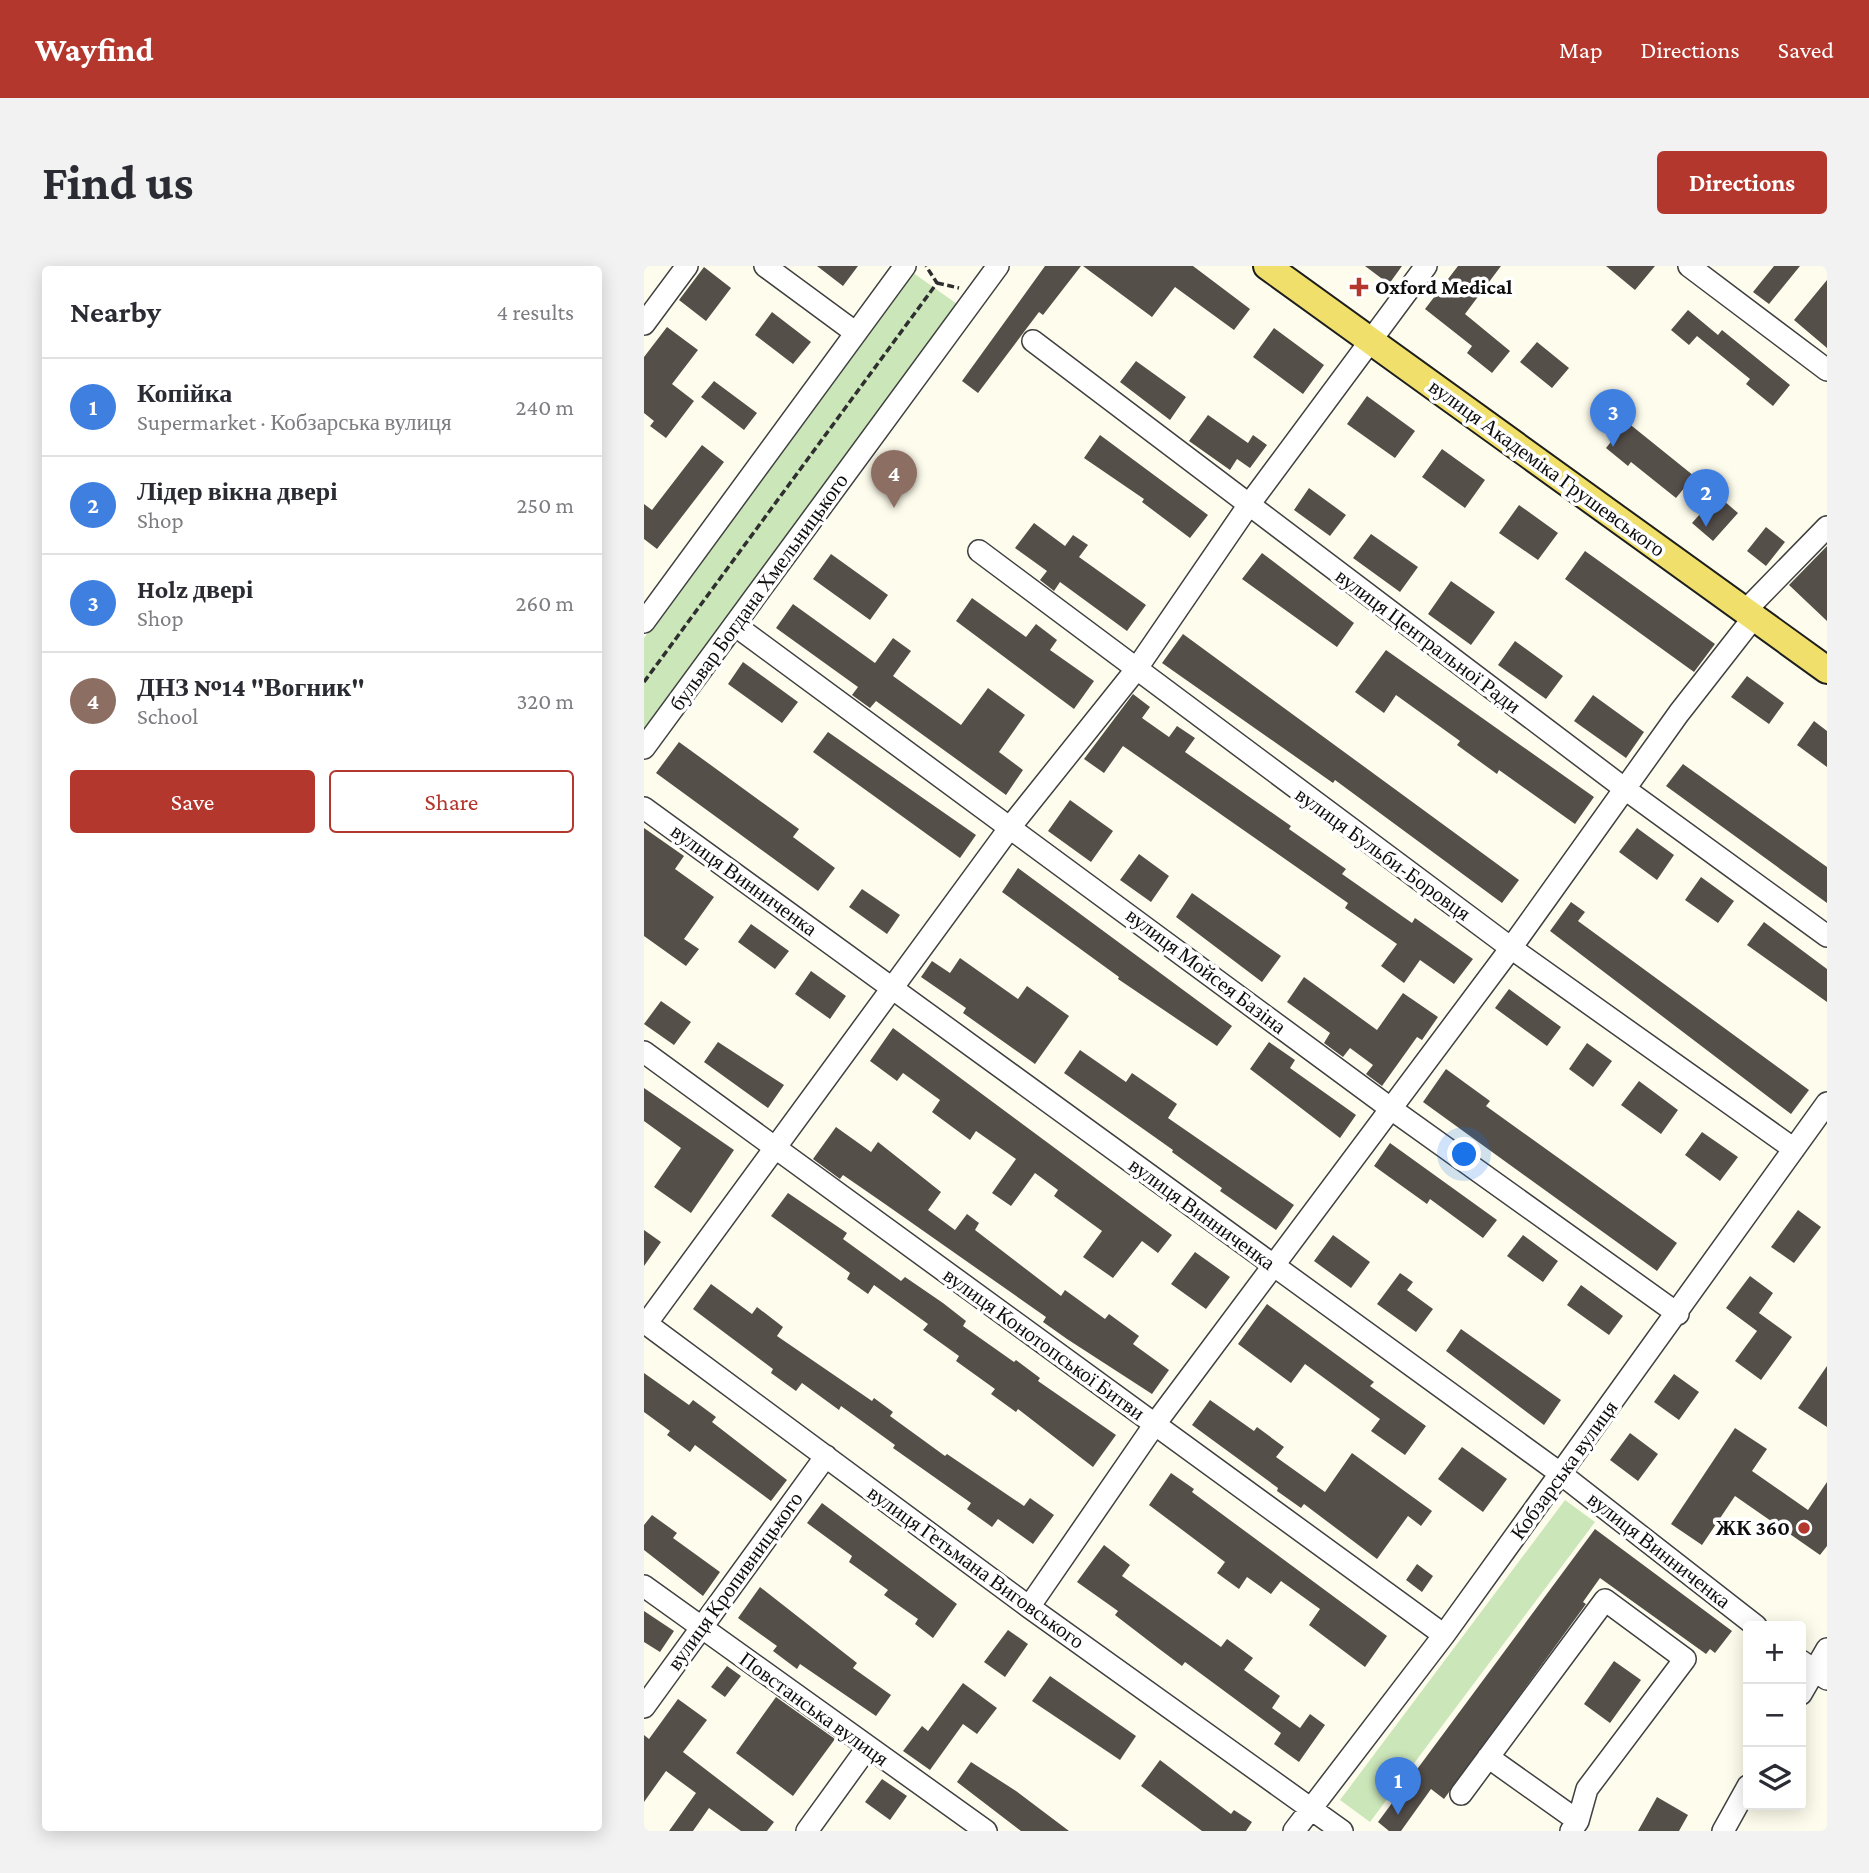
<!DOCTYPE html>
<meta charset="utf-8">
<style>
body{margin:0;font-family:"Crimson Pro",serif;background:#f2f2f3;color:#2b2b33}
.controls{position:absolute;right:21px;bottom:21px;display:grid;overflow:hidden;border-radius:7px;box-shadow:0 4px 18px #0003}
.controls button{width:63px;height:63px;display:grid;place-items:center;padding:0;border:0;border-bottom:2px solid #e1e1e2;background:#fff;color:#2b2b33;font:35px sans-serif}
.you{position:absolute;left:821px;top:889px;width:24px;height:24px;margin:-18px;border:5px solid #fff;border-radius:50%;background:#1a73e8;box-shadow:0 0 0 10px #1a73e833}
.badge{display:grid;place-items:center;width:46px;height:46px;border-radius:50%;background:#b4372d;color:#fff;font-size:23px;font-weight:700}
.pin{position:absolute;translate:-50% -58px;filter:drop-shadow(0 2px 4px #0008)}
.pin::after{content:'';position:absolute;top:37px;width:24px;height:21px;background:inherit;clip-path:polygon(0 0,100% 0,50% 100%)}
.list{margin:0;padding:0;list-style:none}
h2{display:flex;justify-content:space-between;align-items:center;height:91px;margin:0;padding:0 28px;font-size:30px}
h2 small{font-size:23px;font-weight:400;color:#7c7c81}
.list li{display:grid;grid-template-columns:46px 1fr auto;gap:21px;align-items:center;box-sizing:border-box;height:98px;padding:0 28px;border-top:2px solid #e1e1e2}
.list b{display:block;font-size:26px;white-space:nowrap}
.list p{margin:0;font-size:23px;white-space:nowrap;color:#7c7c81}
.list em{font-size:23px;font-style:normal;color:#7c7c81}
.actions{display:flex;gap:14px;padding:21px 28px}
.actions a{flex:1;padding:16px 0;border:2px solid #b4372d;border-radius:7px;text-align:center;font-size:24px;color:#b4372d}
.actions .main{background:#b4372d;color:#fff}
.icon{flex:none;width:38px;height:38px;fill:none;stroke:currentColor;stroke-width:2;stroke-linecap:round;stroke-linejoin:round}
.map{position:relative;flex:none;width:1183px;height:1565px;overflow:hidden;border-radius:7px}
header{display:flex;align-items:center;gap:42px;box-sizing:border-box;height:98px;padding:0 35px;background:#b4372d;color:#fff}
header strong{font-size:33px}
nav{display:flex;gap:38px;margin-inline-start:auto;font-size:24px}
.intro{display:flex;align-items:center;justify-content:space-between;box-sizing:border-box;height:168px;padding:0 42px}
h1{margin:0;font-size:49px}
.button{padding:18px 32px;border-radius:7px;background:#b4372d;color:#fff;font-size:24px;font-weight:700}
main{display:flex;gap:42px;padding:0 42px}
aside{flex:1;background:#fff;border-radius:7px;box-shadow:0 4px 18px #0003}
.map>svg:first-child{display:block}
.green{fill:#cbe6b9}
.building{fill:#554f4a}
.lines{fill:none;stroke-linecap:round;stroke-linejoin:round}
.minor-casing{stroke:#404040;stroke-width:24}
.major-casing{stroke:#1e1e1e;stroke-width:30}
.path{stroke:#2f2f2f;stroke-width:3.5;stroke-dasharray:7 3.5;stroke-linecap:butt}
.minor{stroke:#fff;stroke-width:21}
.major{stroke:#f0e06b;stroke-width:26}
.poi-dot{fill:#b4372d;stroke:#fff;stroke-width:2.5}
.labels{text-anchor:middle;stroke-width:7;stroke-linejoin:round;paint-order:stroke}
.poi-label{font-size:21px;font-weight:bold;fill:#0d0d0d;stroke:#fff;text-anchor:start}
.street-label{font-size:21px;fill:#0d0d0d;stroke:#fff}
</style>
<header>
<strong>Wayfind</strong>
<nav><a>Map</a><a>Directions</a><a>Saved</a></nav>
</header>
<div class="intro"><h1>Find us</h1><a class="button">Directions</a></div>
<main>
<aside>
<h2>Nearby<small>4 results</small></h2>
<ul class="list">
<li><span class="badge" style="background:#3f7fe0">1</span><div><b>Копійка</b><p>Supermarket · Кобзарська вулиця</p></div><em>240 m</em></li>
<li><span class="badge" style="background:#3f7fe0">2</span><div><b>Лідер вікна двері</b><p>Shop</p></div><em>250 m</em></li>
<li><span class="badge" style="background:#3f7fe0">3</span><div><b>Holz двері</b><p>Shop</p></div><em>260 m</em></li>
<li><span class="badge" style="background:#8d6e63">4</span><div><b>ДНЗ №14 &quot;Вогник&quot;</b><p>School</p></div><em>320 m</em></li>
</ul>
<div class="actions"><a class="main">Save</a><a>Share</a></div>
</aside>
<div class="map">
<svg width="1183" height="1565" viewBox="0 0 1183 1565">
<rect width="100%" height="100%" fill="#fefded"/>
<path class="green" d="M268,6L313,38L0,464V372Z
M921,1234L951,1256L726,1556L696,1534Z"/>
<path class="building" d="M173,0H214L199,20Z
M401,0H437L399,49L395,46L334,127L318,115Z
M439,0H549L606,43L590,64L531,21L508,51Z
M721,0H758L745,18Z
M814,0H857L821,48L866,85L848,107L823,87L828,80L781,43Z
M962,0H1011L991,24Z
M1130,0H1156L1125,38L1109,26Z
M60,1L87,22L62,55L35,34Z
M1183,14V82L1150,54Z
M1044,44L1074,69L1078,64L1146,119L1129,140L1102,118L1106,113L1053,70L1045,79L1027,64Z
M128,46L167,76L149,98L111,69Z
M23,61L54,84L28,118L50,135L22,172L6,160L10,155L0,147V91Z
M630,62L680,99L659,128L609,91Z
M893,76L925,102L908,122L876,96Z
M492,95L542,131L526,154L476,116Z
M70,115L113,147L100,164L57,131Z
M723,130L771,165L751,192L703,158Z
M564,149L604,177L609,169L623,179L606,202L593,193L586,204L545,175Z
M983,156L1050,210L1032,232L987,196L984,200L962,182Z
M456,169L564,249L546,272L498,236L500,233L440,192Z
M58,179L80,196L13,283L0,273V238L8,244Z
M798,183L841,214L821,242L778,211Z
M665,222L702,249L686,270L650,244Z
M1073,229L1094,247L1069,275L1048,257Z
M875,239L914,267L894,294L855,267Z
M390,257L421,280L429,269L444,279L435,291L502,339L483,365L416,316L410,325L396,314L403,305L371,282Z
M1122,261L1141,276L1122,300L1103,285Z
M727,268L774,301L756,326L709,292Z
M1183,280V355L1145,319Z
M941,285L1071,378L1050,406L921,313Z
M618,287L710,357L693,381L598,313Z
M187,288L244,329L226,354L169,313Z
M807,315L851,346L827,379L784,348Z
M328,332L382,371L392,358L413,374L406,384L450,415L430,443L312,355Z
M149,338L231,397L249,372L267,385L249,410L317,459L344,422L381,449L355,486L379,504L362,529L232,435L226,442L208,429L214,421L132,362Z
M539,368L875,614L858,637L691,514L689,517L518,397Z
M871,375L919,410L902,433L854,399Z
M742,384L950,531L931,558L855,504L853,508L813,479L816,475L752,429L740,447L711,426Z
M99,396L154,436L138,457L84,418Z
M1103,410L1140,437L1125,458L1087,431Z
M489,428L506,441L498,452L525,471L533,460L551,472L541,486L647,560L645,563L702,603L698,608L768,657L771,652L829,693L810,718L776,694L760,717L737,700L753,678L701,642L704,637L479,480L460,507L440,493Z
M949,429L1000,466L982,492L930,455Z
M1170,455L1183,465V501L1153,479Z
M184,466L332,569L316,592L169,486Z
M35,476L155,563L149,571L191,602L174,625L12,507Z
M1039,498L1183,601V637L1022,520Z
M426,534L469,565L447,596L404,565Z
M0,562L40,590L31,603L70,631L40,673L55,683L42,700L0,670Z
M993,562L1030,589L1013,614L975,586Z
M495,588L525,610L507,636L476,614Z
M374,602L588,760L573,780L474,713L475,711L358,626Z
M1057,611L1090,635L1074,657L1041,634Z
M218,623L256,649L243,668L205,641Z
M548,627L637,690L618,716L532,651Z
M927,636L941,646L934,655L1165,824L1147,848L906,665Z
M1120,656L1183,703V736L1103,679Z
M107,658L145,685L131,703L94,676Z
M316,692L374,733L383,720L425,750L391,798L319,747L322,742L277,711L288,695L306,707Z
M167,705L202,730L186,753L151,728Z
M660,711L733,764L759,727L794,751L778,774L773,771L738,820L722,808L729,799L706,782L699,791L680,777L686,767L643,736Z
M865,723L917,761L903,780L851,742Z
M17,735L47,756L30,779L0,758Z
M249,762L528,969L514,987L498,975L469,1012L439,991L458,965L410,930L414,924L391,907L367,940L348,927L372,893L332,865L326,874L288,846L296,834L259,807L253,815L226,795Z
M74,776L140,819L124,842L60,796Z
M625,776L651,794L646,802L712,849L696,872L606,803Z
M943,777L968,795L949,821L925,803Z
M436,784L482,816L488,807L533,838L524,852L650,939L632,964L576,925L578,922L528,886L529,884L420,807Z
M802,803L846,835L842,840L1033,977L1013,1005L779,836Z
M995,815L1034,844L1017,868L977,839Z
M0,822L90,884L47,947L10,921L37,882L0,855Z
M192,861L227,886L234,876L297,926L284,944L311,964L323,948L335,957L331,964L417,1030L421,1024L461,1053L465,1048L495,1070L489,1078L525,1104L508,1128L423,1073L399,1056L402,1051L241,938L199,909L196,913L169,893Z
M1058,866L1094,891L1076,915L1041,889Z
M746,877L853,954L839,972L786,933L783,938L730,900Z
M144,927L203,967L199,973L257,1015L261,1011L299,1037L322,1055L319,1060L370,1096L372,1094L396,1112L394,1115L472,1169L449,1201L374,1143L372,1146L347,1128L351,1123L312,1095L315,1090L279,1064L284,1058L230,1019L224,1028L203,1013L206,1007L127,950Z
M1154,944L1177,961L1150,997L1127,981Z
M0,964L17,976L0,1000Z
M689,969L726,996L707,1022L670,995Z
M879,969L914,995L899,1016L863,990Z
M551,986L586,1011L562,1043L527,1018Z
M756,1007L769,1016L763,1024L789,1043L772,1066L733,1038Z
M1106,1010L1129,1027L1115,1047L1148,1071L1117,1114L1091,1095L1113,1065L1082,1042Z
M67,1018L108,1048L113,1041L139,1061L133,1070L228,1135L230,1132L249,1146L246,1150L301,1190L303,1188L380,1240L386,1232L410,1249L389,1278L354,1253L348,1261L323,1243L327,1237L249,1182L251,1179L197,1140L195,1144L158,1117L152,1125L127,1107L129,1103L49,1043Z
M937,1019L979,1050L965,1069L923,1039Z
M623,1038L730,1116L726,1120L782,1160L761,1189L727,1165L736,1153L661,1098L647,1117L594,1078Z
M817,1063L917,1134L900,1159L802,1085Z
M1183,1100V1161L1154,1142Z
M0,1107L45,1139L49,1134L72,1151L68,1156L143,1214L127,1235L51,1179L46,1186L23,1169L26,1165L0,1146Z
M1030,1108L1055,1126L1035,1154L1010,1136Z
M566,1134L610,1165L613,1161L640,1181L632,1191L681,1226L708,1187L788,1245L777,1260L764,1250L733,1293L660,1238L657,1242L633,1225L634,1222L548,1159Z
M1091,1162L1123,1183L1108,1205L1164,1244L1183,1216V1280L1176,1289L1091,1230L1058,1279L1027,1258Z
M986,1167L1014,1188L994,1215L966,1194Z
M818,1181L863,1213L839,1246L794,1213Z
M527,1207L550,1223L548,1226L743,1370L721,1401L665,1359L676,1343L637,1315L627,1328L603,1311L595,1323L573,1307L581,1296L505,1239Z
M178,1237L313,1338L289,1372L271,1358L274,1353L240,1329L244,1324L205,1296L208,1290L163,1257Z
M8,1249L33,1267L29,1272L76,1306L59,1330L0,1284V1259Z
M951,1263L1088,1365L1071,1387L1066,1383L1062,1388L956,1312L939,1336L942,1338L800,1533L787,1523L757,1565H745L734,1556Z
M460,1279L486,1299L478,1310L577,1381L583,1373L609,1392L600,1404L636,1430L628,1442L656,1462L666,1448L681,1459L655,1496L630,1478L637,1467L541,1396L538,1400L514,1382L471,1349L474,1345L433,1316Z
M773,1298L789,1310L778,1326L762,1314Z
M116,1321L213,1397L209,1402L247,1429L232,1450L156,1398L153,1403L129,1385L133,1380L94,1352Z
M0,1345L30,1365L16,1386L0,1376Z
M364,1364L384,1378L361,1411L340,1396Z
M970,1395L997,1414L966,1457L940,1438Z
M83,1400L97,1410L81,1431L67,1421Z
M406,1410L492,1470L476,1494L388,1435Z
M319,1417L353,1442L333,1468L319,1458L286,1504L259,1485L278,1460L284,1465Z
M132,1431L191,1473L149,1530L92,1487Z
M34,1433L63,1454L39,1486L130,1556L123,1565H97L65,1542L49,1565H25L52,1527L22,1505L0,1536V1469L5,1473Z
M516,1494L587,1548L590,1544L608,1556L602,1565H558L497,1520Z
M327,1496L372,1525L425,1565H377L313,1516Z
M238,1513L263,1530L246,1554L221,1536Z
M1013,1531L1044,1549L1035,1565H994Z"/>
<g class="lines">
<defs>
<path id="minor" d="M121,0L212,67
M1045,0L1183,104
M0,58L43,0
M389,75L981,523L1183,670
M335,285L867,682L1150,883
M1101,345L1183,261
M0,356L261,0
M92,360L746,842L1034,1048
M0,482L354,0
M0,542L917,1208L1112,1360
M0,786L800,1369
M0,1056L385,1341L698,1565
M2,1058L367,560L491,405L604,240L782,0
M0,1320L342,1565
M385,1341L511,1158L867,682L1035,447L1110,351
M1157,1395L1183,1413
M1157,1428L1183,1383
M0,1441L182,1190
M844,1491L934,1555L927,1565
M817,1528L961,1334L1041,1393L943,1523L934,1555
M163,1565L223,1482
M650,1565L800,1369L1183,837
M1079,1565L1104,1520"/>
<path id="major" d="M623,0L1183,404"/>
</defs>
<use href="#minor" class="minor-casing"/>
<use href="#major" class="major-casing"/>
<path class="path" d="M293,17L315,22
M0,416L293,17L282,0"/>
<use href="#minor" class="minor"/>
<use href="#major" class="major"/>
</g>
<g class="poi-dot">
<path d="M711.5 10.5h7v7h7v7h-7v7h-7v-7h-7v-7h7z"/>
<circle cx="1160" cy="1262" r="7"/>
</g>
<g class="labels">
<g class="poi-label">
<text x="731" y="28">Oxford Medical</text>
<text x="1146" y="1269" text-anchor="end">ЖК 360</text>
</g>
<g class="street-label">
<text transform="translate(903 202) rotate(36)" y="7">вулиця Академіка Грушевського</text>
<text transform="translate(115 326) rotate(-54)" y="7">бульвар Богдана Хмельницького</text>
<text transform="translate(784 375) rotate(37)" y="7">вулиця Центральної Ради</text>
<text transform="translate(739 588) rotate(36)" y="7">вулиця Бульби-Боровця</text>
<text transform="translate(100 614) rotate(36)" y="7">вулиця Винниченка</text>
<text transform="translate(562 705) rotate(37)" y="7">вулиця Мойсея Базіна</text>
<text transform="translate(558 948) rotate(36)" y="7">вулиця Винниченка</text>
<text transform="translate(400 1078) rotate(36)" y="7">вулиця Конотопської Битви</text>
<text transform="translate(920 1204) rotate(-54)" y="7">Кобзарська вулиця</text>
<text transform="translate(1015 1284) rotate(38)" y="7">вулиця Винниченка</text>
<text transform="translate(332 1301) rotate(36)" y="7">вулиця Гетьмана Виговського</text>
<text transform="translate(91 1315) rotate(-54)" y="7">вулиця Кропивницького</text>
<text transform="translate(170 1443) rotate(36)" y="7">Повстанська вулиця</text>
</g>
</g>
</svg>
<div class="controls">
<button>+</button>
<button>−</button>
<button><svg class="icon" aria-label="layers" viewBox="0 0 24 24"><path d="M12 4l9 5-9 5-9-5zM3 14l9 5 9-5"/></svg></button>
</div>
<div class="you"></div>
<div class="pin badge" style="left:754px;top:1549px;background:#3f7fe0">1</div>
<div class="pin badge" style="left:1062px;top:261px;background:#3f7fe0">2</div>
<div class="pin badge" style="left:969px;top:181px;background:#3f7fe0">3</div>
<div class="pin badge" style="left:250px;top:242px;background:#8d6e63">4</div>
</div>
</main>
